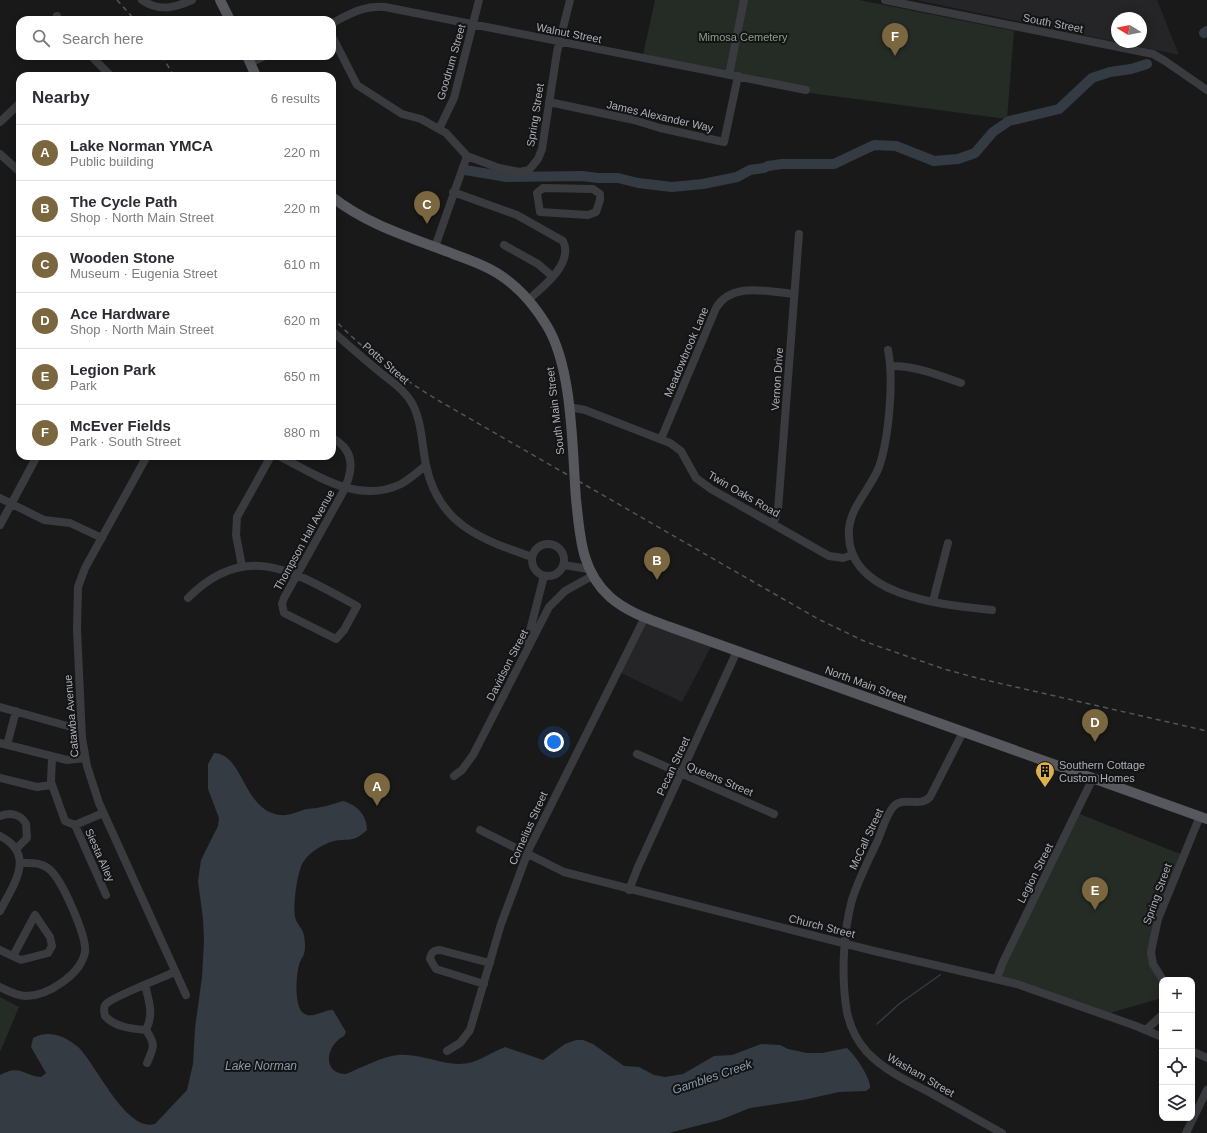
<!DOCTYPE html>
<meta charset="utf-8">
<style>
body{margin:0;font-family:Arial,sans-serif;background:#f7f7f7;color:#2b2b33}
.controls{position:absolute;right:12px;bottom:12px;display:grid;overflow:hidden;border-radius:8px;box-shadow:0 2px 10px #0003}
.controls button{width:36px;height:36px;display:grid;place-items:center;padding:0;border:0;border-bottom:1px solid #e1e1e2;background:#fff;color:#2b2b33;font:20px sans-serif}
.compass{position:absolute;left:1111px;top:12px;width:36px;height:36px;border-radius:50%;background:#fff;box-shadow:0 2px 10px #0003;rotate:280deg}
.you{position:absolute;left:554px;top:742px;width:14px;height:14px;margin:-10px;border:3px solid #fff;border-radius:50%;background:#1a73e8;box-shadow:0 0 0 6px #1a73e833}
.badge{display:grid;place-items:center;width:26px;height:26px;border-radius:50%;background:#7b673f;color:#fff;font-size:13px;font-weight:700}
.pin{position:absolute;translate:-50% -33px;filter:drop-shadow(0 1px 2px #0008)}
.pin::after{content:'';position:absolute;top:21px;width:14px;height:12px;background:inherit;clip-path:polygon(0 0,100% 0,50% 100%)}
.list{margin:0;padding:0;list-style:none}
h2{display:flex;justify-content:space-between;align-items:center;height:52px;margin:0;padding:0 16px;font-size:17px}
h2 small{font-size:13px;font-weight:400;color:#7c7c81}
.list li{display:grid;grid-template-columns:26px 1fr auto;gap:12px;align-items:center;box-sizing:border-box;height:56px;padding:0 16px;border-top:1px solid #e1e1e2}
.list b{display:block;font-size:15px;white-space:nowrap}
.list p{margin:0;font-size:13px;white-space:nowrap;color:#7c7c81}
.list em{font-size:13px;font-style:normal;color:#7c7c81}
.icon{flex:none;width:22px;height:22px;fill:none;stroke:currentColor;stroke-width:2;stroke-linecap:round;stroke-linejoin:round}
.map{position:relative;flex:none;width:1207px;height:1133px;overflow:hidden}
.search{position:absolute;background:#fff;box-shadow:0 2px 10px #0003;left:16px;top:16px;width:320px;height:44px;display:flex;align-items:center;gap:10px;box-sizing:border-box;padding:0 14px;border-radius:12px;color:#7c7c81;font-size:15px}
.panel{position:absolute;background:#fff;box-shadow:0 2px 10px #0003;left:16px;top:72px;width:320px;height:388px;border-radius:12px}
.map>svg:first-child{display:block}
.built{fill:#252527}
.green{fill:#252c26}
.water{fill:#343b42}
.lines{fill:none;stroke-linecap:round;stroke-linejoin:round}
.stream{stroke:#343b42;stroke-width:1.5}
.river{stroke:#343b42;stroke-width:10}
.minor{stroke:#3a3b3f;stroke-width:8}
.major{stroke:#56585e;stroke-width:10}
.rail{stroke:#53555a;stroke-width:1.5;stroke-dasharray:5 4;stroke-linecap:butt}
.labels{text-anchor:middle;stroke-width:4;stroke-linejoin:round;paint-order:stroke}
.street-label{font-size:11px;fill:#adb0b9;stroke:#141415}
.park-label{font-size:11px;fill:#86a188;stroke:#141415}
.poi-label{font-size:11px;fill:#adb0b9;stroke:#141415;text-anchor:start}
.water-label{font-size:12px;font-style:italic;fill:#889caf;stroke:#141415}
</style>
<div class="map">
<svg width="1207" height="1133" viewBox="0 0 1207 1133">
<rect width="100%" height="100%" fill="#19191a"/>
<path class="built" d="M916,0H1157L1179,55L1118,42H1141V18H1117V42Z
M647,622L712,645L682,702L621,673Z"/>
<path class="green" d="M655,0H859L1014,31L1007,119L810,93L809,87L643,55Z
M1077,813L1183,855L1151,946L1162,980V998L1106,1014L997,978Z
M0,997L19,1007L0,1052Z"/>
<path class="water" d="M214,753C244,754 243,811 280,815C290,816 298,811 307,809C320,808 331,805 343,801C357,805 367,815 367,830C353,843 350,838 334,841C323,844 310,852 304,861C297,870 293,905 295,917C296,922 299,925 302,930C305,935 306,948 304,954C303,957 301,959 300,962C296,972 294,1003 302,1012C310,1021 324,1009 333,1010L346,1032L344,1036C325,1046 322,1074 346,1074C363,1067 381,1057 398,1055C419,1053 439,1064 459,1064C477,1064 489,1053 505,1047L543,1060L565,1044L576,1040H583L593,1044L624,1066L639,1067L654,1075L665,1077L683,1074L714,1056L732,1055L761,1044L780,1045L788,1049L807,1053H822L847,1048C855,1055 871,1078 870,1088L866,1091L839,1092L803,1100L750,1108L720,1120L669,1133H0V1075C21,1064 22,1075 41,1077L46,1073L31,1047L33,1038C48,1029 66,1036 78,1047C95,1062 126,1133 155,1124L187,1090L193,1064L195,1028L202,977L204,941L203,919L198,881L201,860L218,826L219,818L208,789V764Z"/>
<g class="lines">
<path class="stream" d="M877,1024L899,1004L940,975"/>
<path class="river" d="M1204,33L1207,31
M465,170L507,177L582,176L598,178H618L638,183L672,187L703,184L737,177L750,170L764,168L768,166L782,164H834L874,145L896,146L934,161L958,159L975,153L993,132L1009,121L1059,109L1092,78L1110,72L1131,69L1147,64"/>
<path class="minor" d="M142,0C159,12 174,8 192,0
M885,0L1153,54L1165,61L1207,90
M57,16L58,20
M332,23C350,14 364,5 385,7L806,90
M332,36L357,85L402,114L421,119L446,133L467,156L499,168L520,172L529,170L538,159L542,149L557,52L570,0
M91,56L111,76
M250,63L265,56
M729,75L744,0
M549,102L634,120L660,128L724,142L738,76
M0,122L20,103
M439,129L454,98L479,0
M0,154L20,172
M543,188L593,189L600,194V200L596,212L588,215L540,212L537,193Z
M453,192L517,215L563,241C574,263 543,287 528,300
M504,245L538,264L552,276
M435,247L467,156
M332,331C348,345 364,359 381,373C392,382 406,391 413,405C422,423 422,446 426,465C438,524 480,539 532,557
M888,350C894,379 889,438 879,467C871,488 851,506 849,529C844,597 944,605 992,610
M892,366C916,366 938,375 961,383
M569,407L585,410L670,443L681,451L696,478L711,489L829,556L843,558L853,555
M661,439L716,308C732,281 768,292 794,294
M147,456L85,568L78,587L77,629L82,738L87,766L99,803L186,995
M279,456C316,475 358,505 401,484C410,479 418,472 426,465
M0,498L44,520L70,523L102,538
M773,524L778,510L799,234
M0,525L37,456
M532 560a16 16 0 1 1 32 0a16 16 0 1 1-32 0Z
M564,565L588,569
M242,566L236,535L237,517L271,456
M188,598C247,538 297,574 357,606L344,630L336,639L284,613L282,604L284,598L343,492C354,470 355,450 332,438
M933,601L948,543
M527,642L544,576
M0,707L71,727L81,728
M963,732L930,797C920,808 904,796 894,806C886,814 882,831 877,842C868,861 858,880 852,900C843,932 841,979 847,1012C850,1027 857,1041 867,1052C883,1069 905,1080 925,1090C951,1104 976,1119 1002,1133
M0,743L67,760L85,758
M7,745L16,711
M637,754L774,814
M52,757L51,782L65,821L75,825L103,813
M454,776L462,770L473,755L549,607L565,591L592,576
M0,778L37,787L51,785
M0,816C10,812 21,814 26,824L27,838L16,849
M75,825L106,895
M480,830L564,872L874,951L1017,984L1136,1026L1162,1037
M0,836C37,855 13,885 0,911
M629,890L638,867L737,651
M0,950L21,960L48,953L52,946L50,937L35,915L13,956
M997,978L1003,962L1093,778
M1163,980L1153,964L1151,952L1153,942L1158,919L1200,816
M484,984L436,969L430,959C431,953 433,950 440,950L490,963
M145,985C149,1001 154,1014 146,1030C132,1029 115,1027 105,1016C104,1012 103,1007 106,1004C112,997 164,977 175,972
M0,987C8,991 17,996 26,996C48,996 81,974 85,952C87,937 62,879 49,869C41,862 31,863 20,863
M146,1030C156,1045 154,1047 147,1063
M1146,1030L1162,1015
M447,1051L460,1043L470,1030L501,924L529,849L645,617
M1192,1051L1207,1058
M1186,1133L1207,1090"/>
<path class="major" d="M220,0L230,20
M247,56L256,76
M332,197C369,226 413,238 456,255C470,260 484,265 497,273C518,286 535,306 547,326C573,369 572,449 576,499C580,536 581,571 610,597C627,612 649,619 670,627L1207,819"/>
<path class="rail" d="M117,0L135,20
M162,56L174,76
M332,317C364,351 401,378 441,402L818,619L866,642L944,669L981,679L1207,731"/>
</g>
<defs>
<symbol id="building-pin" viewBox="-11 -11 22 30"><path d="M0 17L-7.5 6A9.5 9.5 0 1 1 7.5 6Z" fill="#ddb04e" stroke="#141415"/><path d="M-4-6H4V6H1V3H-1V6H-4ZM-2.5-4.3h1.7v1.8h-1.7ZM.8-4.3h1.7v1.8H.8ZM-2.5-1h1.7V.8h-1.7ZM.8-1h1.7V.8H.8Z" fill="#111"/></symbol>
</defs>
<g fill-rule="evenodd">
<use href="#building-pin" x="1034" y="760" width="22" height="30"/>
</g>
<g class="labels">
<g class="street-label">
<text transform="translate(1053 23) rotate(11)" y="4">South Street</text>
<text transform="translate(569 33) rotate(11)" y="4">Walnut Street</text>
<text transform="translate(451 62) rotate(-74)" y="4">Goodrum Street</text>
<text transform="translate(535 115) rotate(-81)" y="4">Spring Street</text>
<text transform="translate(660 116) rotate(13)" y="4">James Alexander Way</text>
<text transform="translate(686 352) rotate(-67)" y="4">Meadowbrook Lane</text>
<text transform="translate(386 363) rotate(41)" y="4">Potts Street</text>
<text transform="translate(777 379) rotate(-86)" y="4">Vernon Drive</text>
<text transform="translate(555 411) rotate(-97)" y="4">South Main Street</text>
<text transform="translate(744 494) rotate(30)" y="4">Twin Oaks Road</text>
<text transform="translate(304 540) rotate(-61)" y="4">Thompson Hall Avenue</text>
<text transform="translate(507 665) rotate(-63)" y="4">Davidson Street</text>
<text transform="translate(866 684) rotate(20)" y="4">North Main Street</text>
<text transform="translate(71 716) rotate(-95)" y="4">Catawba Avenue</text>
<text transform="translate(673 766) rotate(-65)" y="4">Pecan Street</text>
<text transform="translate(720 779) rotate(23)" y="4">Queens Street</text>
<text transform="translate(528 828) rotate(-66)" y="4">Cornelius Street</text>
<text transform="translate(866 839) rotate(-65)" y="4">McCall Street</text>
<text transform="translate(100 855) rotate(66)" y="4">Siesta Alley</text>
<text transform="translate(1035 873) rotate(-63)" y="4">Legion Street</text>
<text transform="translate(1157 894) rotate(-70)" y="4">Spring Street</text>
<text transform="translate(822 926) rotate(14)" y="4">Church Street</text>
<text transform="translate(921 1075) rotate(30)" y="4">Washam Street</text>
</g>
<g class="park-label">
<text x="743" y="41">Mimosa Cemetery</text>
</g>
<g class="poi-label">
<text x="1059" y="769">Southern Cottage<tspan x="1059" dy="13">Custom Homes</tspan></text>
</g>
<g class="water-label">
<text x="261" y="1070">Lake Norman</text>
<text transform="translate(712 1077) rotate(-19)" y="4">Gambles Creek</text>
</g>
</g>
</svg>
<div class="controls">
<button>+</button>
<button>−</button>
<button><svg class="icon" aria-label="locate" viewBox="0 0 24 24"><circle cx="12" cy="12" r="6"/><path d="M12 2v4M12 18v4M2 12h4M18 12h4"/></svg></button>
<button><svg class="icon" aria-label="layers" viewBox="0 0 24 24"><path d="M12 4l9 5-9 5-9-5zM3 14l9 5 9-5"/></svg></button>
</div>
<svg class="compass" viewBox="-18 -18 36 36"><path d="M0-13l5 13h-10z" fill="#e53935"/><path d="M0 13l5-13h-10z" fill="#7c7c81"/></svg>
<div class="you"></div>
<div class="pin badge" style="left:377px;top:806px">A</div>
<div class="pin badge" style="left:657px;top:580px">B</div>
<div class="pin badge" style="left:427px;top:224px">C</div>
<div class="pin badge" style="left:1095px;top:742px">D</div>
<div class="pin badge" style="left:1095px;top:910px">E</div>
<div class="pin badge" style="left:895px;top:56px">F</div>
<div class="search"><svg class="icon" aria-label="search" viewBox="0 0 24 24"><circle cx="10" cy="10" r="6"/><path d="M15 15l6 6"/></svg>Search here</div>
<section class="panel">
<h2>Nearby<small>6 results</small></h2>
<ul class="list">
<li><span class="badge">A</span><div><b>Lake Norman YMCA</b><p>Public building</p></div><em>220 m</em></li>
<li><span class="badge">B</span><div><b>The Cycle Path</b><p>Shop · North Main Street</p></div><em>220 m</em></li>
<li><span class="badge">C</span><div><b>Wooden Stone</b><p>Museum · Eugenia Street</p></div><em>610 m</em></li>
<li><span class="badge">D</span><div><b>Ace Hardware</b><p>Shop · North Main Street</p></div><em>620 m</em></li>
<li><span class="badge">E</span><div><b>Legion Park</b><p>Park</p></div><em>650 m</em></li>
<li><span class="badge">F</span><div><b>McEver Fields</b><p>Park · South Street</p></div><em>880 m</em></li>
</ul>
</section>
</div>
